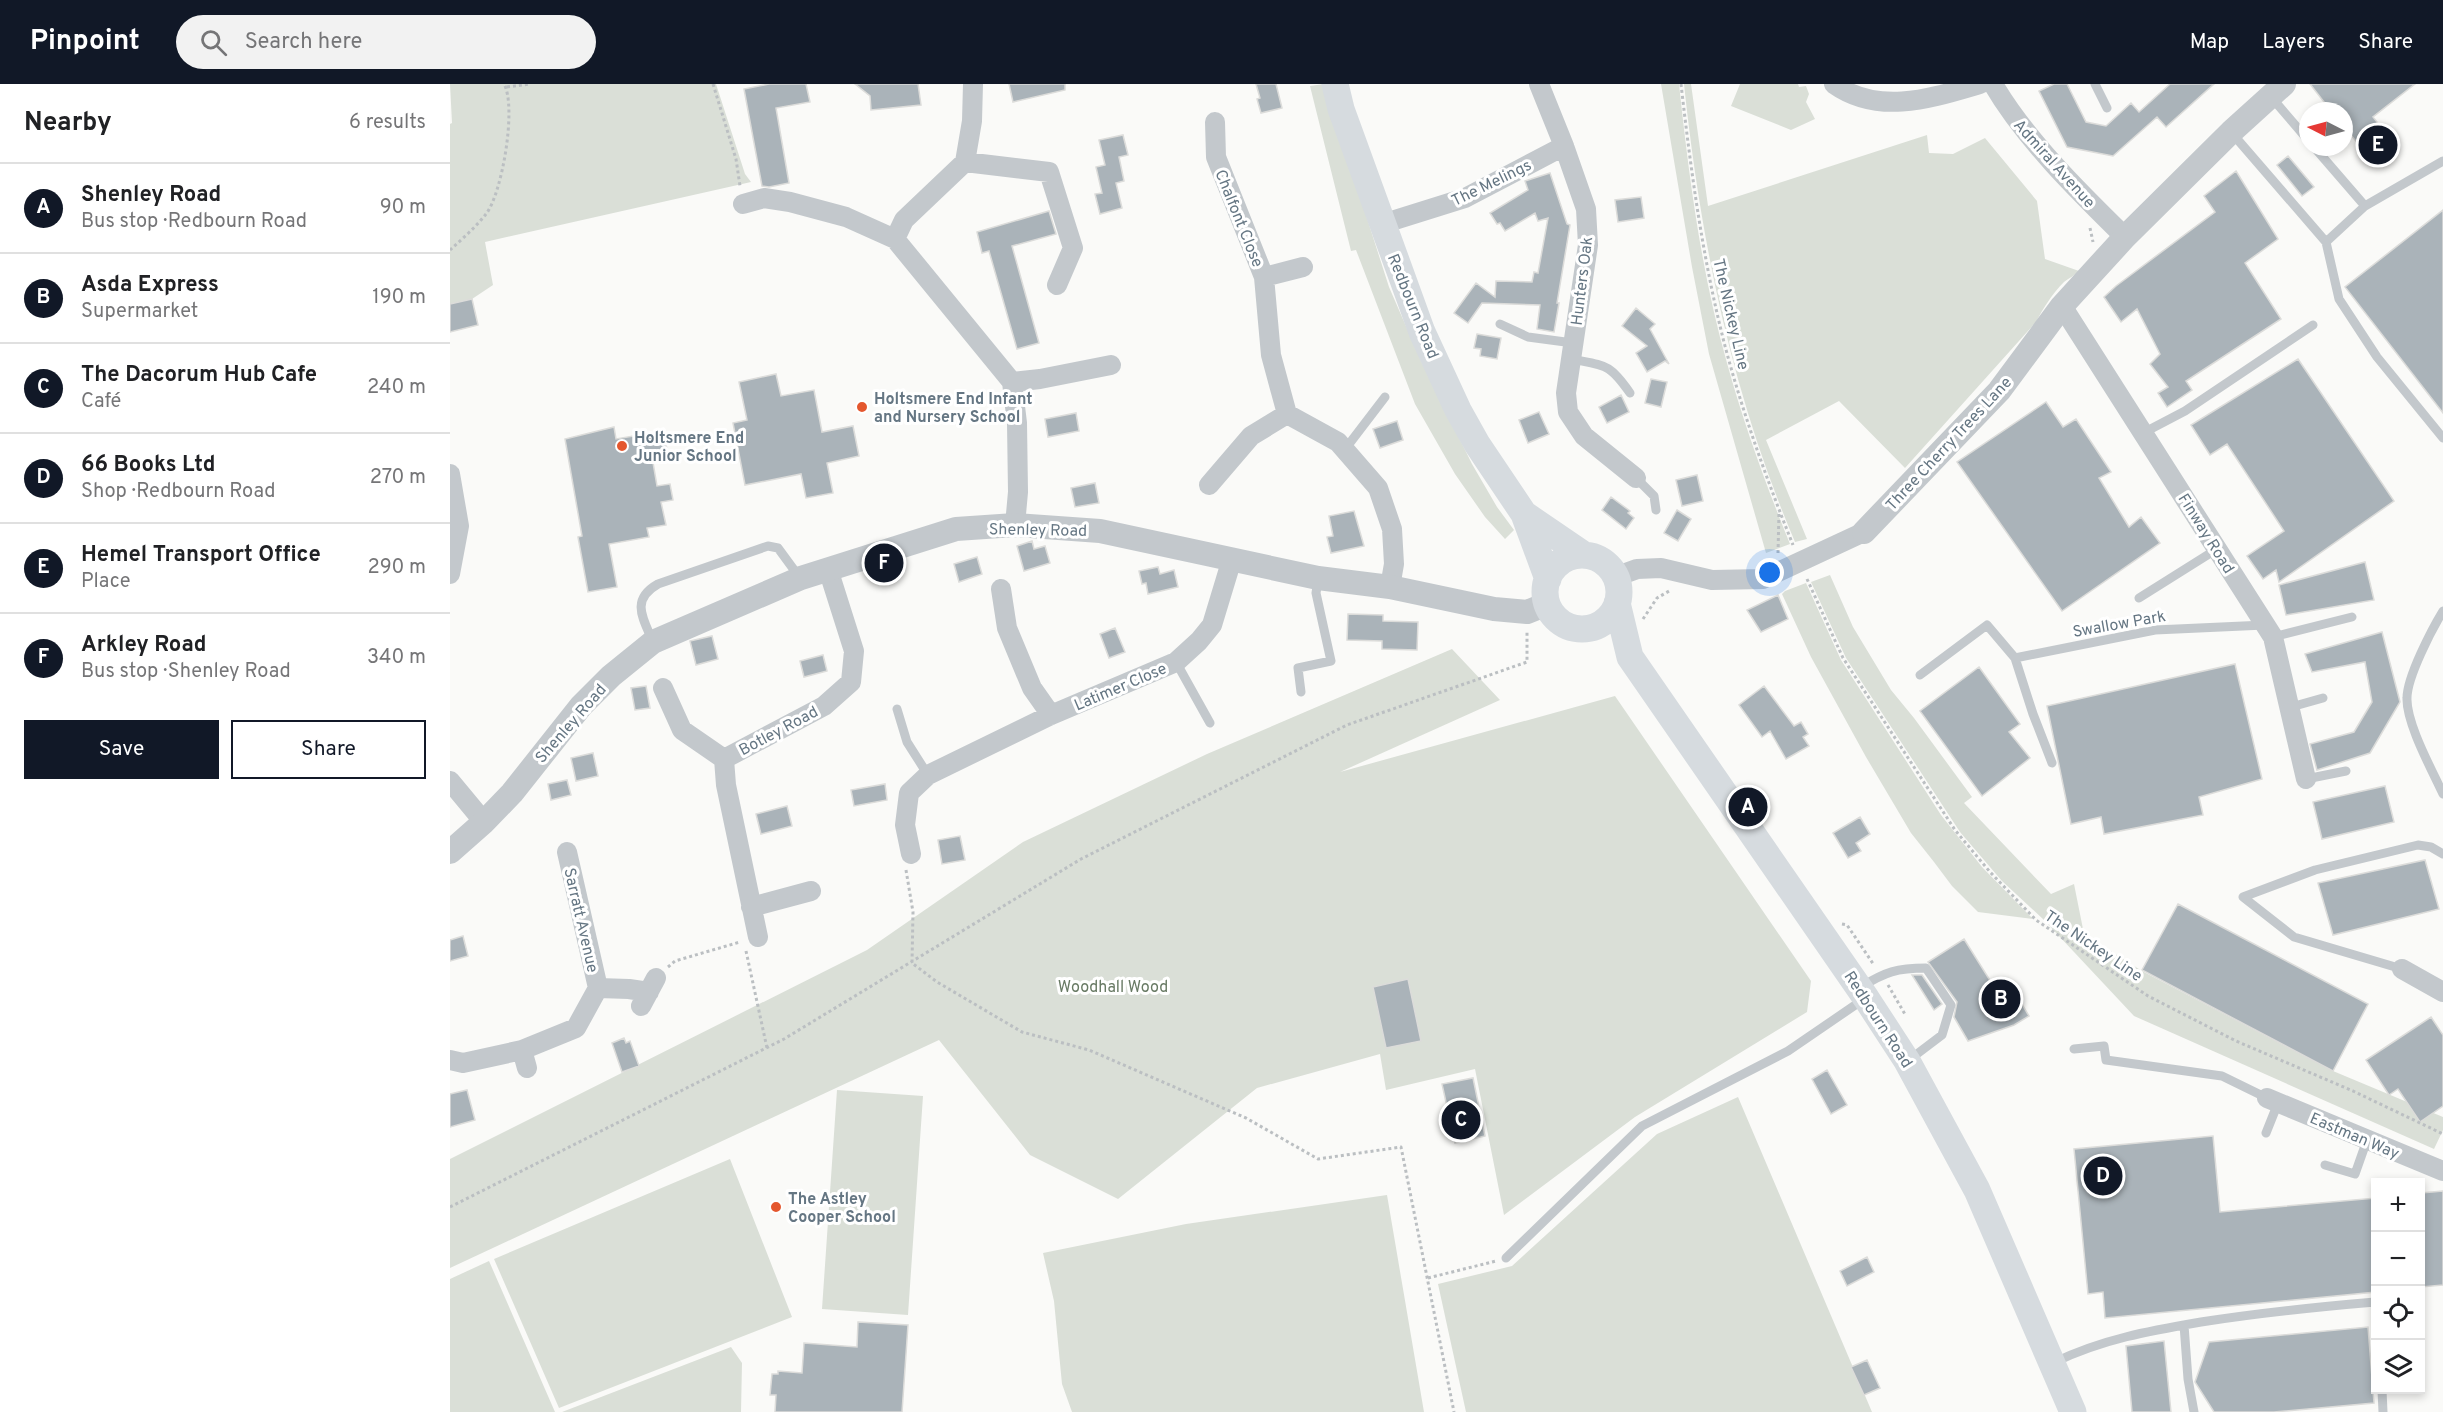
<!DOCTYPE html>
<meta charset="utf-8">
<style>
body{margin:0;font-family:Overpass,sans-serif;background:#f2f2f2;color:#202124}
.controls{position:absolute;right:18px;bottom:18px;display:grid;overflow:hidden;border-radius:0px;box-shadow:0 3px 9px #0003}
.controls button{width:54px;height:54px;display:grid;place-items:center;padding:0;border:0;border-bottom:2px solid #e0e0e0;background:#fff;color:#202124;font:30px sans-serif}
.compass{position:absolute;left:1849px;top:18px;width:54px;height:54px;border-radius:50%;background:#fff;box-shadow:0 3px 9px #0003;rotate:276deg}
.you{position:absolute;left:1320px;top:489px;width:21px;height:21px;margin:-15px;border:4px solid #fff;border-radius:50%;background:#1a73e8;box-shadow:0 0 0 9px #1a73e833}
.badge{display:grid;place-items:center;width:39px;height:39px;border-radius:50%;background:#111827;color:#fff;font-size:20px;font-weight:700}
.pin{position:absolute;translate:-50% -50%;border:3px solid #fff;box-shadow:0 2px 6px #0006}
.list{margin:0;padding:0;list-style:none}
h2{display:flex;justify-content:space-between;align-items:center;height:78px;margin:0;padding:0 24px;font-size:26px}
h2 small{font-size:20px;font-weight:400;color:#757577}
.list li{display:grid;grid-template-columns:39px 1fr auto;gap:18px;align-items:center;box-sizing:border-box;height:90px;padding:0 24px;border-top:2px solid #e0e0e0}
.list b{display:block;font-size:22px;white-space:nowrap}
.list p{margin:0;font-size:20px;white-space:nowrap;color:#757577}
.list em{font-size:20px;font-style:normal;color:#757577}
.actions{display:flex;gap:12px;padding:18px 24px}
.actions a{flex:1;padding:14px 0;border:2px solid #111827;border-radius:0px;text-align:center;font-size:21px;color:#111827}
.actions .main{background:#111827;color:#fff}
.icon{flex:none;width:33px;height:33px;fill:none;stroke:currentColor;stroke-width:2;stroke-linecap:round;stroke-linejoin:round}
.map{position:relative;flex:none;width:1993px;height:1328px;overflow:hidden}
header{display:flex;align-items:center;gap:36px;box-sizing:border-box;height:84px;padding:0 30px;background:#111827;color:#fff}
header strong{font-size:28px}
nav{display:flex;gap:33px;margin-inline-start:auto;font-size:21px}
.search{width:420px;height:54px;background:#f2f2f2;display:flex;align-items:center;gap:15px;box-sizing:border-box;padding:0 21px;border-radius:33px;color:#757577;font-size:22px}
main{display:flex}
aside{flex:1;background:#fff}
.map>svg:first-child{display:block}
.green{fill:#dadfd7}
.building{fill:#aab3b9;stroke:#dcdcda;stroke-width:1.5}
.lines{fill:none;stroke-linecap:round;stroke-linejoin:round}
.path{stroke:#bbbfc2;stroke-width:3;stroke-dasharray:3 3;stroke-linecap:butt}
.service{stroke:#c3c8cc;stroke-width:9}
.minor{stroke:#c3c8cc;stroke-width:20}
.tertiary{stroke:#c3c8cc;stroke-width:24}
.secondary{stroke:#d6dbdf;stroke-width:27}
.poi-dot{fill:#e4572e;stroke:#fff;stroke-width:2}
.labels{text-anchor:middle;stroke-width:6;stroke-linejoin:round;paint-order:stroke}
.street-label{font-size:16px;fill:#657683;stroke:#fff}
.poi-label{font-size:16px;font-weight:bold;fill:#657683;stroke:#fff;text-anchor:start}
.park-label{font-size:16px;fill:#687a64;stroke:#fff}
</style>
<header>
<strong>Pinpoint</strong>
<div class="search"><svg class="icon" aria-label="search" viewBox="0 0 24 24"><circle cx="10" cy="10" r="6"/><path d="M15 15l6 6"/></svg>Search here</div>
<nav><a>Map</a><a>Layers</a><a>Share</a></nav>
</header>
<main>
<aside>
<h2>Nearby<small>6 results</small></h2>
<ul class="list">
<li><span class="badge">A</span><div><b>Shenley Road</b><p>Bus stop · Redbourn Road</p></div><em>90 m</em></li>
<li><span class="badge">B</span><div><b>Asda Express</b><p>Supermarket</p></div><em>190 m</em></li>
<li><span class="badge">C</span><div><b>The Dacorum Hub Cafe</b><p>Café</p></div><em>240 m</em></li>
<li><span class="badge">D</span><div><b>66 Books Ltd</b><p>Shop · Redbourn Road</p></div><em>270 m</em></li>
<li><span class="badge">E</span><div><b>Hemel Transport Office</b><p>Place</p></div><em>290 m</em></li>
<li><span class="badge">F</span><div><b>Arkley Road</b><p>Bus stop · Shenley Road</p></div><em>340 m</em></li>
</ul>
<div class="actions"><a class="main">Save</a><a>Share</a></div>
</aside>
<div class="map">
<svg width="1993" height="1328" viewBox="0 0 1993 1328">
<rect width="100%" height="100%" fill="#fafaf8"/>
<path class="green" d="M0,0H266L295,90L301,98L35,158L43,201L22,215L0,220V40L2,39Z
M874,0L939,203L972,279L1022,380L1047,423L1064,446L1055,455L1035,433L1005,390L965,320L906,166L901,167L860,2Z
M1211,0H1229C1239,93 1251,188 1277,279C1294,341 1316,401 1340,460L1316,469L1259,270L1242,183Z
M1234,0H1241L1258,122L1477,51L1479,69L1503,70L1535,54L1587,117L1595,175L1629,187C1624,192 1619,194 1614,198C1602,210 1594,223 1586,238L1455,384L1389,317L1316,356L1357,455L1345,458C1282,310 1251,160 1234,0Z
M1290,0H1348L1349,3L1356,2L1359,10L1356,18L1365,35L1341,46L1281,22Z
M1380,491L1403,543L1441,606L1464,634L1522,713L1514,719L1601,810L1624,800L1634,850L1692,887L1883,987L1993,1033V1046L1984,1065L1684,932L1594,836L1552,797L1510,748L1396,574L1361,498Z
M1356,499L1391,576L1491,731L1532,783L1583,835L1528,828L1502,802L1484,778L1461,749L1416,673L1361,573L1332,510L1335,507Z
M1002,565L1050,616L890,688L1165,612L1361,897L1357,928L1185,1033L1054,1131L1025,985L936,1006L930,970L807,1004L668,1115L580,1071L489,956L0,1184V1075L417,866L573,758L757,670Z
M387,1006L473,1012L458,1231L372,1225Z
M1288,1013L1422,1328H1016L988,1200L1062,1182L1207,1050Z
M280,1075L342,1233L109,1324L44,1175Z
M937,1111L974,1328H622L612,1300L604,1217L593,1169L736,1140Z
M39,1177L105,1328H0V1195Z
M281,1263L292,1279L291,1328H112Z"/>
<path class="building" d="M319,0H356L360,18L326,24L339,99L319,103L312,102L294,5Z
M405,0H468L471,21L421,26L420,12Z
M559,0H615V6L563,18Z
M806,0H826L832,24L811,29L807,15L810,14Z
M1604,0H1617L1636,38L1656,42L1681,19L1689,28L1720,0H1764L1716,43L1707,33L1663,72L1617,63L1589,7Z
M1860,0H1965L1923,33L1948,65L1927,82L1894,43V27H1881Z
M673,51L678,71L669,73L674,97L666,99L672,124L650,130L645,110L652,109L646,83L655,81L649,56Z
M1838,72L1864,103L1852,112L1827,81Z
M1786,87L1828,155L1795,179L1831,235L1736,297L1742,306L1717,323L1708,309L1718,303L1700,280L1710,270L1687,225L1671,238L1654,213L1666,202L1765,128L1754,112Z
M1100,89L1117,140L1120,141L1107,219H1109L1104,248L1087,245L1090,221L1032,219L1018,239L1004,229L1026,199L1045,213L1046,197L1082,198L1084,188L1088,189L1098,134L1088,137L1085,129L1055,147L1050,139L1047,140L1040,129L1078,106L1075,97Z
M1191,113L1194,134L1168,138L1165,116Z
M1993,126V329L1895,203Z
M599,127L606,150L562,162L589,259L567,265L539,167L532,169L527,148Z
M22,215L28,241L0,248V220Z
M1186,224L1205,240L1200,245L1219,280L1215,277L1197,288L1186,269L1197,262L1172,242Z
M1027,250L1051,254L1047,275L1030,272L1031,265L1024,264Z
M1848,275L1944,417L1829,498L1826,486L1813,495L1797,472L1834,447L1777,360L1760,371L1741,341Z
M326,290L331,312L364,306L372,348L403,342L409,372L377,379L383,409L356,414L351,390L295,401L283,339L297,336L289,298Z
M1201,295L1217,298L1211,323L1195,319Z
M1171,311L1179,328L1157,339L1149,323Z
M1596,318L1613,343L1626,335L1661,388L1649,394L1679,443L1691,433L1710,459L1612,527L1507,378Z
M1089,328L1099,350L1078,359L1069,336Z
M626,329L629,347L598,353L595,335Z
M947,337L953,356L930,364L923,345Z
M164,343L166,355L213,347L217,365L201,367L207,402L220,400L223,416L211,418L216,441L197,444L199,453L159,460L167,503L138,508L128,453L132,452L115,355Z
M1247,391L1253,417L1232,422L1226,396Z
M645,399L649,419L625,423L621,404Z
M1161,413L1180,427L1178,429L1184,434L1176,445L1152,426Z
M1227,426L1241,435L1228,457L1214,449Z
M904,427L914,462L881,469L877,453L883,452L879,432Z
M582,457L584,465L595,462L600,479L574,487L567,462Z
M527,473L532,490L509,498L504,480Z
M1915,478L1924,516L1836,531L1829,501Z
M708,483L710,490L724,486L728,503L698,510L696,499L692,500L689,487Z
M1328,511L1338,535L1311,548L1297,526Z
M898,530L933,531V537L968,538L967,566L932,565V557L897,556Z
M665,544L675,568L659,574L650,550Z
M1932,548L1950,618L1920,669L1867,686L1860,660L1904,648L1922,618L1915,578L1862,588L1855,570Z
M262,552L268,575L246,581L240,557Z
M373,571L377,587L354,593L350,577Z
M1785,580L1812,695L1749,713L1753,731L1654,750L1651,733L1621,740L1597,622Z
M1529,583L1570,640L1559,648L1580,674L1532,712L1470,627Z
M196,602L200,624L185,626L181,604Z
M1314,602L1344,642L1351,638L1358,650L1353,653L1359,662L1336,675L1320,647L1312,653L1289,621Z
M143,669L148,692L126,697L121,674Z
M117,696L121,711L101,716L98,700Z
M435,700L437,716L404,722L401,706Z
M1935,702L1944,738L1872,755L1863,718Z
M337,722L342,742L311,750L306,730Z
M1410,733L1420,750L1406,759L1411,767L1398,774L1383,749Z
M510,752L515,776L492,780L488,756Z
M1975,776L1989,825L1883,851L1868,799Z
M1728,820L1918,920L1883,987L1692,886Z
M13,852L18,872L0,877V856Z
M1514,855L1546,906L1559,898L1579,932L1564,941L1518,957L1504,933L1507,918L1478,878Z
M1462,891H1472L1492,920L1484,926Z
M958,895L971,957L936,964L923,903Z
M1981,933L1993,951V1022L1970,1038L1948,1005L1939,1011L1916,976Z
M174,954L176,959L180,957L189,982L172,988L162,959Z
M1377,986L1397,1021L1381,1030L1362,995Z
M1023,994L1035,1052L1005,1059L992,1000Z
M17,1006L25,1036L0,1043V1010Z
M1763,1052L1770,1128L1926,1114V1208L1655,1234L1653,1208L1638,1210L1624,1065Z
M1993,1107V1201L1971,1203V1109Z
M1417,1173L1424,1188L1397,1202L1390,1187Z
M408,1238L458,1241L452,1328H325L326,1311H320L322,1290H328V1287L352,1289L354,1259L407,1263Z
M1918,1243L1924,1319L1824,1328H1764L1745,1298L1759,1258Z
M1714,1257L1721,1328H1682L1676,1262Z
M1417,1276L1430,1304L1414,1311L1401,1283Z"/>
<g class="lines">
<path class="path" d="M263,0L286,75L290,102
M1231,0C1241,88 1253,177 1275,262C1293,330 1317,396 1343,461
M57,3L80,0
M1640,144L1643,158
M0,166C12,155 26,143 36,130C52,110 67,23 54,0
M1328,469L1329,428
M1357,495L1393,574L1505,746L1540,788L1586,836L1698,912L1786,957L1903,1007L1993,1050
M1193,535L1207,514L1221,506
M456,786L463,828L462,879L487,898L572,948L639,966L796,1034L868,1075L951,1063L1004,1328
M1392,840L1397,841L1424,881
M296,867L317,964
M218,883L225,877L290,858
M1438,901L1456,932
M0,1123L334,955L631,775L897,641L1077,578V547
M978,1194L1046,1177"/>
<path class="service" d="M1645,0L1657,24
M1822,14L1858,56
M1781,48L1876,158L1889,215L1927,273L1993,354
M1864,63L1915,122
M1876,158L1915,122L1993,77
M1050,240L1078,253L1123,259
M1121,275C1156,282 1159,279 1180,309
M1693,349L1735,327L1863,241
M896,364L935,313
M1186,394L1204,412L1206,426
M1689,514L1767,465
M1993,527C1982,545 1957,593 1957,614C1956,639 1982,686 1993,710
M1823,553L1902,533
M203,558C193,534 180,516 208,500L318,462L328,464L350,494
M1565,574L1705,546L1815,541
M726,578L760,639
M1470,591L1537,541L1565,574L1583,630L1602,679
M851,608L848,584L881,577L866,509L868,496
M1841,623L1873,614
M447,625L457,658L478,691
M1856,695L1896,687
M1793,813L1865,786L1968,761L1981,763L1993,770
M1793,813L1844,853L1952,885
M1411,903C1435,888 1447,884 1476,884L1501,921L1492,951L1459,976
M1624,965L1654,962L1656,976L1772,992L1817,1014
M1816,1049L1828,1019
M1875,1081L1905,1090L1917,1056
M1056,1174L1192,1042L1338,967L1414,915
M1734,1241L1738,1295L1744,1328
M1605,1278C1653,1255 1699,1247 1751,1238C1809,1229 1866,1223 1925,1218L1926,1227
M1932,1306L1933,1328"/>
<path class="minor" d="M1089,0L1114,62L1136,125L1138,161L1116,309L1118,328L1134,352L1186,394
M1384,0C1429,32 1482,14 1530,0
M1543,0C1575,55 1629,108 1675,153
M765,38L766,73L814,193L821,271L837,330L888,358L928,404L942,445L944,480L940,503
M515,78L599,88L623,164L607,201
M293,120L314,114L340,118L396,133L445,155L562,298L567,339L568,408L565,441
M932,140L1015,114L1114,62
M445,155L454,136L515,78L522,37L523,0
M814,193L853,183
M1612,222L1823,553L1856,695
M562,298L590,295L661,281
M0,390L9,442L0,490
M759,401L801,352L837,330
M1165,493L1187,485L1211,484L1262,496L1313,495L1414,448
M551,505L557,544L582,604L601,631
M213,604L232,646L274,675
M274,675L374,622L401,598L404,567L378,485
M274,675L276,701L308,853
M0,697L34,738
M461,770L455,741L459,709L478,691L601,631L726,578L749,557L762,541L782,475
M301,823L361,807
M1952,885L1993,908
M148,904L179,905L199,908
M191,922L206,894
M72,966L77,984
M0,976L13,979L72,966L126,944L148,904L117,768
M1817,1014L1993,1087"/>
<path class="tertiary" d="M1414,448L1549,307L1612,222L1675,153L1781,48L1834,0
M0,768L34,738L62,709L131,622L161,592L203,558L351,494L506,445L565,441L650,447L868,494L940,503L1044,525L1077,528L1097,520"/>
<path class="secondary" d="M885,0L891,25L972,248L1008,326L1027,360L1074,430L1098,495
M1074,430L1134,471
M1095 508a37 37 0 1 1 74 0a37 37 0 1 1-74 0Z
M1167,519L1180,573L1416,914L1457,977L1527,1106L1623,1328"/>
</g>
<g class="poi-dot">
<circle cx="412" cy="323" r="6"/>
<circle cx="172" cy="362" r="6"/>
<circle cx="326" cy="1123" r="6"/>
</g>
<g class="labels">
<g class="street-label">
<text transform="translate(1605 79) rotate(48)" y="6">Admiral Avenue</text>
<text transform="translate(1041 98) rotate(-26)" y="6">The Melings</text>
<text transform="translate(790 134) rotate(68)" y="6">Chalfont Close</text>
<text transform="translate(1131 197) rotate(-83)" y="6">Hunters Oak</text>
<text transform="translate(964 222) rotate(68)" y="6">Redbourn Road</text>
<text transform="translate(1282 230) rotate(77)" y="6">The Nickey Line</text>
<text transform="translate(1498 359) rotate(-47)" y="6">Three Cherry Trees Lane</text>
<text transform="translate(588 445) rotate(1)" y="6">Shenley Road</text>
<text transform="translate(1757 449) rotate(58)" y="6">Finway Road</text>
<text transform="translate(1669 539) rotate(-10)" y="6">Swallow Park</text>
<text transform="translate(670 602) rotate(-23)" y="6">Latimer Close</text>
<text transform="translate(120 639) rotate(-49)" y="6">Shenley Road</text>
<text transform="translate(328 646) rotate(-28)" y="6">Botley Road</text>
<text transform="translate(132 836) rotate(77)" y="6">Sarratt Avenue</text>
<text transform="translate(1644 861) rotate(34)" y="6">The Nickey Line</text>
<text transform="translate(1429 935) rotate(57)" y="6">Redbourn Road</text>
<text transform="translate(1905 1051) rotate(23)" y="6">Eastman Way</text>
</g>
<g class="poi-label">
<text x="424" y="320">Holtsmere End Infant<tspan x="424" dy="18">and Nursery School</tspan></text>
<text x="184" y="359">Holtsmere End<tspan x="184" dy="18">Junior School</tspan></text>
<text x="338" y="1120">The Astley<tspan x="338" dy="18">Cooper School</tspan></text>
</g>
<g class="park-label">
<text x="663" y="908">Woodhall Wood</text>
</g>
</g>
</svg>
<div class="controls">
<button>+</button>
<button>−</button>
<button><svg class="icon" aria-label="locate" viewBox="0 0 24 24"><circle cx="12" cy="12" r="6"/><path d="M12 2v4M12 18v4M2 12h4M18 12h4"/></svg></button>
<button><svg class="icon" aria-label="layers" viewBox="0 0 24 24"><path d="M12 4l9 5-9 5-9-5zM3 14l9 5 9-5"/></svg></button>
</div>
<svg class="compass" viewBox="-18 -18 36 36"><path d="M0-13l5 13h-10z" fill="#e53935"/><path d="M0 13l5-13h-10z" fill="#757577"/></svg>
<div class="you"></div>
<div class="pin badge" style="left:1298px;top:723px">A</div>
<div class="pin badge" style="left:1551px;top:915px">B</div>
<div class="pin badge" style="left:1011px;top:1036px">C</div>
<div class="pin badge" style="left:1653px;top:1092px">D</div>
<div class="pin badge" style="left:1928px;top:61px">E</div>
<div class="pin badge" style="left:434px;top:479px">F</div>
</div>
</main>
